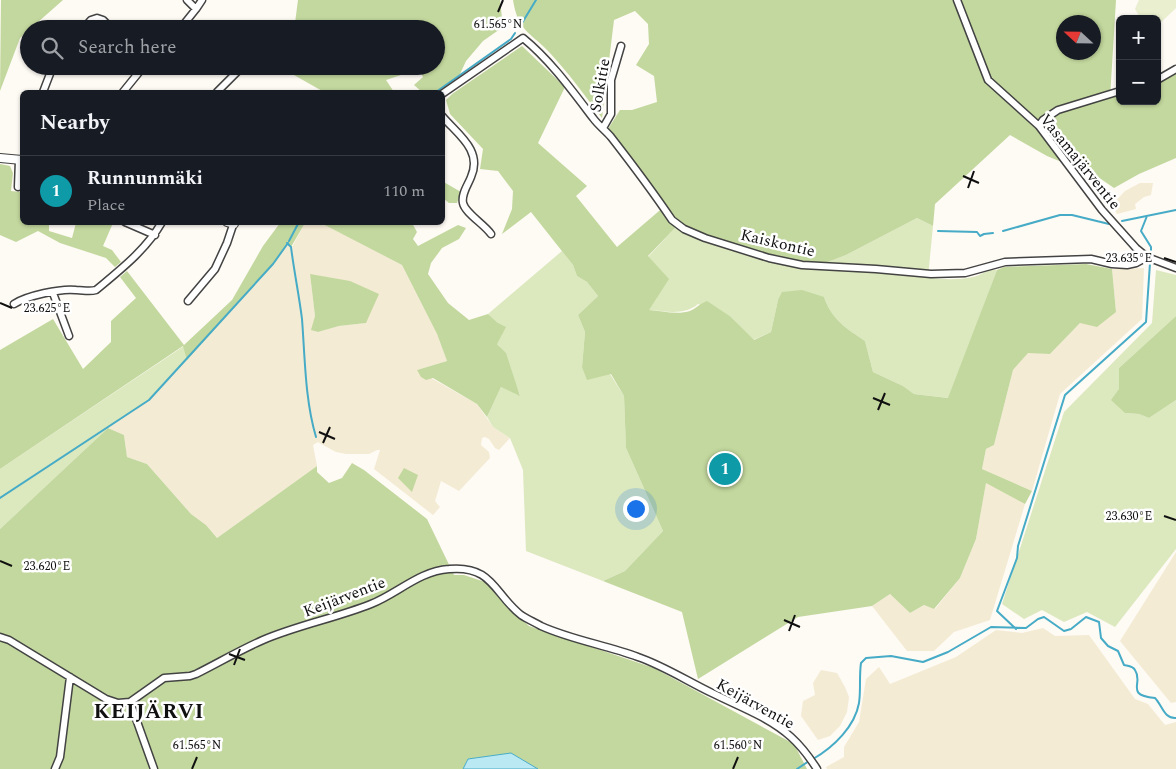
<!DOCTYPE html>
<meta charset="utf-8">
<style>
body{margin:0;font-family:Spectral,serif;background:#242831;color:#f1f3f6}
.controls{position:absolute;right:15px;top:15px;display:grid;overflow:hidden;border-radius:8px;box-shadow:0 1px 4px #0004}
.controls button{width:45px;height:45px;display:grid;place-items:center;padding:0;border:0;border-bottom:1px solid #363941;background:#171b24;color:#f1f3f6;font:25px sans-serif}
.compass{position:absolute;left:1056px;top:15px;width:45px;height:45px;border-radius:50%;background:#171b24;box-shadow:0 1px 4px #0004;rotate:292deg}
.you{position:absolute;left:635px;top:508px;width:18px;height:18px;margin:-12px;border:4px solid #fff;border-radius:50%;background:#1a73e8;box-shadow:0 0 0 8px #1a73e833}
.badge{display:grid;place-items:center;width:32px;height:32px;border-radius:50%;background:#d89bab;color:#fff;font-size:16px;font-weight:700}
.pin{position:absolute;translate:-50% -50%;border:2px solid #fff;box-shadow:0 1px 5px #0006}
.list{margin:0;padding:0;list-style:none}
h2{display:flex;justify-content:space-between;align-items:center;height:65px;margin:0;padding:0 20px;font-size:21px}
h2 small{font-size:16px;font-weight:400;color:#9ea1a6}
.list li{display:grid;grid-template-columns:32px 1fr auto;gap:15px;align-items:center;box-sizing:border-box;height:70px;padding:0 20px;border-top:1px solid #363941}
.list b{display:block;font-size:19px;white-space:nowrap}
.list p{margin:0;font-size:16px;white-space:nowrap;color:#9ea1a6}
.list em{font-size:16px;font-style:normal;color:#9ea1a6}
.icon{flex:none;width:28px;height:28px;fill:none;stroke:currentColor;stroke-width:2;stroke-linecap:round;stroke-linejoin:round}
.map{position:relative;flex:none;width:1176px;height:769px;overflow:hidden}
.search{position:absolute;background:#171b24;box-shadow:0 1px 4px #0004;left:20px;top:20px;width:425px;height:55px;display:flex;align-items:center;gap:12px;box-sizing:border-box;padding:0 18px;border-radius:28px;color:#9ea1a6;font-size:19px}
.panel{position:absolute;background:#171b24;box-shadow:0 1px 4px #0004;left:20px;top:90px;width:425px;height:135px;border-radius:8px}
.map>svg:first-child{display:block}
.farmland{fill:#f4ebd4;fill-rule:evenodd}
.green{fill:#dce8be}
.forest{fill:#c3d89e;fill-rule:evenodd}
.pitch{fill:#eaefcf}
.water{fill:#bbe9f3;stroke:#46abc6}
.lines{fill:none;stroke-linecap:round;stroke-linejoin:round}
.stream{stroke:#46abc6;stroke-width:2}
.minor-casing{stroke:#434343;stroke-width:9}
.tertiary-casing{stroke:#434343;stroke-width:10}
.minor{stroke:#fff;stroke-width:6}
.tertiary{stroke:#fff;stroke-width:8}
.ticks{fill:none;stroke:#101010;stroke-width:2}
.labels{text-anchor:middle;stroke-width:5;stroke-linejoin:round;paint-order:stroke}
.street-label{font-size:16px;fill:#101010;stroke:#fff}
.district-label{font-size:21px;font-weight:bold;letter-spacing:1px;fill:#101010;stroke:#fff}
.ticks-label{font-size:12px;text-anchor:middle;fill:#101010;stroke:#fff;stroke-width:5;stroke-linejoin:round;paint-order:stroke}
</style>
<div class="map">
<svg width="1176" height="769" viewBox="0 0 1176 769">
<rect width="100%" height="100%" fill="#fefaf4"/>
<path class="farmland" d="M1140,183H1153L1151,195L1144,197L1135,204L1136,209L1117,214L1112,205L1125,191Z
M321,222L402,265L437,334L447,361L417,370L477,404L493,427L510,438L499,450L495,448L489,439L485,437L482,438L481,445L489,452L490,458L459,491L441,481L435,501L440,507L433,515L374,469L380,450H377L369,454H346L336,452L321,444L318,442L313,445L317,466L217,538L206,525L191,514L147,464L127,457L124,435L108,428L149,400L273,264L287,243L292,247L305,223ZM310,274L366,323L339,326L318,332L312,330L315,316Z
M1144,268L1142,319L1060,394L1032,491L982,469L986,449L994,445L1013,370L1028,352L1050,354L1080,323L1116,312L1112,269Z
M986,482L1025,504L990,620L954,632L934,651H907L872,606L890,594L910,613L924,605L935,609L960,578L976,539Z
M1176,552V702L1171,703L1120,641Z
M1043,628L1055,636L1089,635L1135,699L1148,704L1165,725L1176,722V769H827L826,767L844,757V747L859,722L866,679L879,667L890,684L956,657L996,630L1022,633Z
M821,670L837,673L845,687L849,697L847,712L840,726L830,736L818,740L801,716L803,701L815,695L813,683Z"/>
<path class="green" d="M917,218L933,226L928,277C942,280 959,280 973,277C982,275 987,269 997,270L949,398L914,394L903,386L873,372L865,341C846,328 832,320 824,297L778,300L771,332L753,340L731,317L698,304C684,316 666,311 649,310L648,257L675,228L695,239L781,265L807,270L846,255Z
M562,251L573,265L577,276L587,282L598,296L578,315L585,332L582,367L610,374L624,396L626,448L663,531L625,571L603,581L526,551L523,470L510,438L493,427L487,417L501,387L520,395L500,347L497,344L498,323L488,314Z
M1156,270L1176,275V316L1119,368V389L1125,413L1139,414L1149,418L1176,400V549L1115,627L1087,612L1064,622L1042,610L1024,619L1002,604L1064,412L1152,323Z
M184,346L187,360L149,400L108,428L0,529V469Z"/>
<path class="forest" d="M1,0H63L20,38L0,91Z
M298,0H500L503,27L483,41L466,61L460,74L436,92H422L414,85L423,77L419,69L386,80L394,92H324L278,66H436V29H290L295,23Z
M513,0H1116L1110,98L1120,95V101H1157V83L1176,73V158L1139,174L1114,188L1098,177L1047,156L1010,135L935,204L933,226L917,218L846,255L807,270L781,265L695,239L675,228L648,256L669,279L649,310C661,311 678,315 690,311C695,309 701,303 707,301L731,317L754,340L771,332L778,300L782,292L802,290L824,297C832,320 846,328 865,341L873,372L903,386L914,394L948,398L997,270L1004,267L1086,264L1112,269L1116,312L1097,327L1080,323L1050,354L1028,353L1013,370L994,445L986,449L982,469L1032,491L1025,504L986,483L976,539L960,578L934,609L924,605L910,613L890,594L872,606L798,617L698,679L682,612L603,581L625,571L663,531L626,448L624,396L611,374L587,380L582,367L585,332L578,315L598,296L587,282L577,276L573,265L531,212L502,234L512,209L513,191L498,171L480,169L483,149L450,114L446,100L452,94L522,46L565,87L538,143L587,186L576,196L617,247L666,205L608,129L620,110H632L657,102L654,76L636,65L649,44L648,24L635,11L614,20L602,118C585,96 568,72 549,52C529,31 518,31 513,0ZM1064,22H1094V52H1064Z
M0,164L10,166L13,173L11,191L21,192L20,202H22V222L49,223V231L72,238L76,223H113L103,246L112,250L121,262L115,267L106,258L60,243L38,231L16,242L0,235Z
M442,181L461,192L457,203H449L443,198Z
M280,223H305L291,247L287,244L273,264L187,360L183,346L0,469V350L53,319L83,369L111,342V321L136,298L120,277L127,271L184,345L232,300L263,246Z
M321,223H412L417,232L413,239L418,246L458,225L466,228L459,239L442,248L431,263L428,274L448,303L469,320L488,314L498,323L506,327L497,344L506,353L520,396L501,387L487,417L477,404L433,378L426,380L421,377L417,370L447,361L437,334L402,265Z
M310,274L350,281L379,294L366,323L339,326L318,332L311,330L315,316Z
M1176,316V400L1149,418L1139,414L1125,413L1111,400L1119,389V368Z
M108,428L124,435L127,457L147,464L191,514L206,525L217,538L317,466V472L329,483L342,478L352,463L364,470L427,519L454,575H464L488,583L504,604L529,626L654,668L794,744L807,769H538L511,753L468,759L463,769H0V529Z
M404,468L418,475L412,492L398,478Z"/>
<path class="pitch" d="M1139,0H1176V8L1157,26V19H1141L1135,9Z"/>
<path class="water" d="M511,753L538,769H463L468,759Z"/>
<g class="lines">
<path class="stream" d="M519,28L536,0
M436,92L511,39L515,33
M1147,216L1141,231L1151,247V254
M1122,221L1176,210
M938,231L977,232L980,236L984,234L993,233
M1003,231L1060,215H1072L1109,224
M289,241L299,222
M287,243L291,247C294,271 299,295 302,319C305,358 305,400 316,437
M0,498L149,400L273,264L288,243
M1016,629L997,611L1017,558L1018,546L1065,395L1146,322L1150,263
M813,759C834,747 855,726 859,703C861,690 859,676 861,663L866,658L891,656L923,662L948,652L991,627L1026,628L1038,619L1044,617L1064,631L1071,629L1086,617L1099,622L1101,638L1108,646L1118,651L1124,665C1128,666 1133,666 1135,670C1144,683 1124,695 1155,698C1162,705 1164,719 1176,718
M797,769L809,761"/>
<defs>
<path id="minor" d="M187,0L196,9
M957,0L988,80L1039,126L1102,210L1136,248L1147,257L1176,268
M83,29L91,20L97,18L103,20L112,29
M180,29L196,9L202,0
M1157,80L1176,69
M43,92L53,66
M123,92L144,66
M217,92L240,69L232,66
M442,94L523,38C550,60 571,89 593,118C598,125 605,130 611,137C632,164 653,192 672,220L684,229L705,238L769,258L802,265L876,269L931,274L965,273L1005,262L1091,259L1112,264L1127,265L1136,263L1147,257
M442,116C457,134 483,150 471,177C468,185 461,194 463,203C465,213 484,224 491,234
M1039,126L1043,120L1058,110L1120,91
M603,128L611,114V80L621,46
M18,187L19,160
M125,222L155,235
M53,293L69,336
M188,301L215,269L227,243L234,222
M14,304C26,296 61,288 76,290C83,290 89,292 96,290C120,270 146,250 162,222
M0,637L9,640L106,699L118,703L130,702L164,678L190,676L196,674C218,663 240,650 263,640C298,625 336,618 371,604C397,594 419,571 449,569C493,565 494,594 521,615C527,619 534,622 541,626C572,640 606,645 638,657C664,666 687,681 712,693C738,706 769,717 791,737C801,746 810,758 817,769
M130,702L154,769
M55,769L60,757L70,677"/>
<path id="tertiary" d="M0,158L22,160
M227,222L234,224"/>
</defs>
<use href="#minor" class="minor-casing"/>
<use href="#tertiary" class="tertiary-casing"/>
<use href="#minor" class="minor"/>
<use href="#tertiary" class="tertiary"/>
</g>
<path class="ticks" d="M498,12L503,0M963,176L979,183M968,188L974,171M1164,258L1176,262M0,303L12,308M873,398L890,405M878,410L885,393M319,432L335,439M323,443L330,427M1164,516L1176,520M0,561L12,566M784,620L800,627M789,631L795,615M229,654L245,660M234,665L240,649M192,769L197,757M733,769L738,757"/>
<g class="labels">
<g class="street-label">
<text transform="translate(599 85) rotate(-80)" y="6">Solkitie</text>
<text transform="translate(1081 161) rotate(51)" y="6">Vasamajärventie</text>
<text transform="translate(778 242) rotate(13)" y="6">Kaiskontie</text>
<text transform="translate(344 596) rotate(-21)" y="6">Keijärventie</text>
<text transform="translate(756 703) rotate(29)" y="6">Keijärventie</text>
</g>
<g class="district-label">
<text x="149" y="718">KEIJÄRVI</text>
</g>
</g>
<g class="ticks-label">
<text x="498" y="28">61.565°N</text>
<text x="1129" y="262">23.635°E</text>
<text x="47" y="312">23.625°E</text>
<text x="1129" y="520">23.630°E</text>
<text x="47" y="570">23.620°E</text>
<text x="197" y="749">61.565°N</text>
<text x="738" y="749">61.560°N</text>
</g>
</svg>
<div class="controls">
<button>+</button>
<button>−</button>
</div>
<svg class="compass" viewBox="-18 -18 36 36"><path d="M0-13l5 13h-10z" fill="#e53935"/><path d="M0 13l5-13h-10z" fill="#9ea1a6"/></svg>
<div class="you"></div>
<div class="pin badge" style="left:725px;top:469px;background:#0f9aa8">1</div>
<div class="search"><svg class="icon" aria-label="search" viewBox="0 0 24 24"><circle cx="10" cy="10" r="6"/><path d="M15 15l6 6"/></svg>Search here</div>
<section class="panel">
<h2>Nearby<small></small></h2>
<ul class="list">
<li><span class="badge" style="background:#0f9aa8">1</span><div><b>Runnunmäki</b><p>Place</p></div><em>110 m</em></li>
</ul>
</section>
</div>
